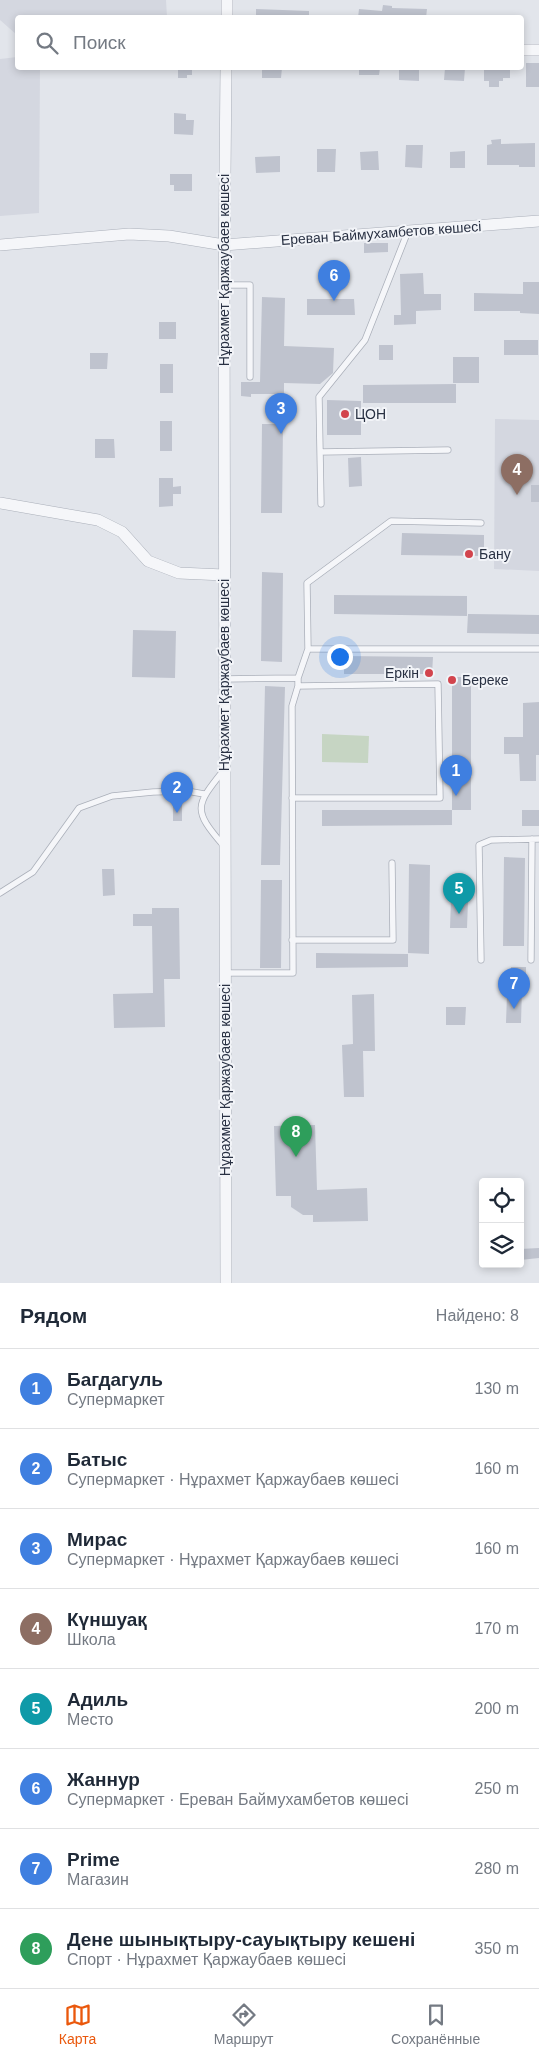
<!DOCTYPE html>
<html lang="ru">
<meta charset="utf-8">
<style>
body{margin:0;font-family:Arial,sans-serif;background:#f2f2f3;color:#1f2937}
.controls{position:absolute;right:15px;bottom:15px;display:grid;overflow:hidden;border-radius:5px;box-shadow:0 2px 8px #0003}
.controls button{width:45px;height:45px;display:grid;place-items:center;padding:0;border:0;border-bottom:1px solid #e0e1e3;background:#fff;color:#1f2937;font:25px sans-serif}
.you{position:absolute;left:339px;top:656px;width:18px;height:18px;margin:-12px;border:4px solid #fff;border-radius:50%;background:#1a73e8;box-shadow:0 0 0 8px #1a73e833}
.badge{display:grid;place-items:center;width:32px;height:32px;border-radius:50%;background:#ea580c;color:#fff;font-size:16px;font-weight:700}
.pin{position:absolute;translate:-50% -41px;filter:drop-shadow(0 1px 2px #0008)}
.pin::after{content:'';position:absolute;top:26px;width:18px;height:15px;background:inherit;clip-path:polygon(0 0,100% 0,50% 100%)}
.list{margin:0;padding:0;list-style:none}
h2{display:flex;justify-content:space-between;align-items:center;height:65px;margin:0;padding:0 20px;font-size:21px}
h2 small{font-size:16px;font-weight:400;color:#747a83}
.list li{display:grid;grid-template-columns:32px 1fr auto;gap:15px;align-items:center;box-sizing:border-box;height:80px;padding:0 20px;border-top:1px solid #e0e1e3}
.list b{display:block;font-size:19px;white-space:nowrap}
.list p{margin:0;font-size:16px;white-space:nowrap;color:#747a83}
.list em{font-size:16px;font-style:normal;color:#747a83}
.icon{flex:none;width:28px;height:28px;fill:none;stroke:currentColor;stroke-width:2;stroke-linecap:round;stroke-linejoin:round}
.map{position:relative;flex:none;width:539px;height:1283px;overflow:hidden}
.search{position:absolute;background:#fff;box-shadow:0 2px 8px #0003;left:15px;right:15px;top:15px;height:55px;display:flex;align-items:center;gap:12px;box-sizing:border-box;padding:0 18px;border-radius:5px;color:#747a83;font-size:19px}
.sheet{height:705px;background:#fff}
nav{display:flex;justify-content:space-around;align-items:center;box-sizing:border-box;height:70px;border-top:1px solid #e0e1e3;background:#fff;font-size:14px;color:#747a83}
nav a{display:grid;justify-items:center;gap:2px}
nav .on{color:#ea580c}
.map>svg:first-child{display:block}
.built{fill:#d4d7e0}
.green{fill:#c6d5c3}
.building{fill:#bfc3ce}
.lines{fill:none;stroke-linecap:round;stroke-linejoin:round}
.service-casing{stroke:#aaafb9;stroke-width:7}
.minor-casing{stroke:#aaafb9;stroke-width:12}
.service{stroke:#f5f6f9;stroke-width:5.5}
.minor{stroke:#f5f6f9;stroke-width:11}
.poi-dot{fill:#d2444d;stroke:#f2f4f8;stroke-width:2}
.labels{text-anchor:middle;stroke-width:4;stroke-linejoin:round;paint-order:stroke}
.street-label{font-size:14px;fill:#293143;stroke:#f2f4f8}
.poi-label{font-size:14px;fill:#293143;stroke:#f2f4f8;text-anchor:start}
</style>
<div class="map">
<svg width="539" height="1283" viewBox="0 0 539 1283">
<rect width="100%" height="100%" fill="#e2e5eb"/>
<path class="built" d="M0,0H166L167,17L18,18L17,35L0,20Z
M17,57L18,68H40L39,213L0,216V59Z
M495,419L539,420V571L494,569Z"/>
<path class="green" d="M322,734L369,736L368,763L322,762Z"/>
<path class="building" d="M383,5L392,6V8L427,9L426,18H358L359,9L382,11Z
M256,9L309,11V18H256Z
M526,63H539V87H526Z
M178,68H192V75H187V78H178Z
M262,68H282L281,78H262Z
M359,68H380L379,75H359Z
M399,68H419V81L399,80Z
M445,68H465L464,81L444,80Z
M484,68H510V78H503V81H499V87H489V81H484Z
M174,113L186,114V120H194L193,135L174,134Z
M501,139V144L535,143V167H519V165H487V145L492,144L491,140Z
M406,145H423L422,168L405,167Z
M317,149H336L335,172H317Z
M378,151L379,170H361L360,152Z
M465,151V168H450V152Z
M280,156V172L256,173L255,157Z
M170,174H192V191H174V185H170Z
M364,243H388V252L364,253Z
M423,273L424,294H441V310L416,311V324L394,325V315H401L400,274Z
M523,282H539V314L520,313V311H474V293L523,294Z
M262,297L285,298L284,346L334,348L333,373L320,384L284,383V394H251V397L241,396V382H260Z
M307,299H354L355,315H307Z
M159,322H176V339H159Z
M504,340H538V355H504Z
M379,345H393V360H379Z
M90,353H108L107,369H90Z
M453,357H479V383H453Z
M160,364H173V393H160Z
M456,384V403H363V385Z
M327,400L361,401V435H327Z
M160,421H172V451H160Z
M262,424H283L282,513H261Z
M95,439H114L115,458H95Z
M361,457L362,486L349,487L348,458Z
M159,478H173V487L181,486V494H173V506L159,507Z
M531,485H539V502H531Z
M402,533L484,535V556L401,555Z
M262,572L283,573L282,662L261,661Z
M334,595L467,596V616L334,614Z
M468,614L539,615V634L467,633Z
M133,630L176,631L175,678L132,677Z
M344,656L433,657L432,674H344Z
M452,677H471V810H452Z
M265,686L285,687L280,865H261Z
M539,702V755H536V781H520L519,754H504V737H523V703Z
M182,805V821H173V806Z
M322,810H452V825L322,826Z
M522,810H539V826H522Z
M504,857L525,858L524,946H503Z
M409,864L430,865L429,954L408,953Z
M102,869H114L115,895L103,896Z
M261,880H282L281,968H260Z
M451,900L468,901L467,928H450Z
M152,908H179L180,979H164L165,1027L114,1028L113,994L153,993L152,926H133V914H152Z
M316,953L408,954V967L316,968Z
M511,967H526V988H522L521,1023H506L507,994H511Z
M374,994L375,1051H363L364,1097H344L342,1045L353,1044L352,995Z
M446,1007H466L465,1025H446Z
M315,1125L317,1190L367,1188L368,1221L313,1222V1215H303L291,1207V1196H276L274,1126Z
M539,1248V1258L520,1260V1249Z"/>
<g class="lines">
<defs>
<path id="service" d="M224,285H250V377
M320,452L448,450
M321,504L319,397L365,340L408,231
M308,649H539
M298,678L308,649L307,583L391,521L481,523
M224,679L298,678V686L292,706L293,973H225
M223,771C195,806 193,810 223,845
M292,798H440L438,684L298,686
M0,893L33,872L79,808L112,796L153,792L187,791L204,794
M292,940H393L392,863
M481,960L479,845L491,840L539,839
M531,960L532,839"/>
<path id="minor" d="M227,18V0
M522,50H539
M226,68L224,285L226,1283
M0,245L129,234L169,236L224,245L539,221
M0,503L98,520L122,532L148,561L179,573L224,575"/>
</defs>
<use href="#service" class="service-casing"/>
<use href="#minor" class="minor-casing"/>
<use href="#service" class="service"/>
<use href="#minor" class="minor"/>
</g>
<g class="poi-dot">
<circle cx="345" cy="414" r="5"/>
<circle cx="469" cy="554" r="5"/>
<circle cx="429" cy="673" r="5"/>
<circle cx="452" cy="680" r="5"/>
</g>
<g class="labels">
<g class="street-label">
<text transform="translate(381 233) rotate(-4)" y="5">Ереван Баймухамбетов көшесі</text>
<text transform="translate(224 270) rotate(-90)" y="5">Нұрахмет Қаржаубаев көшесі</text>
<text transform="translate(224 675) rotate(-90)" y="5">Нұрахмет Қаржаубаев көшесі</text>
<text transform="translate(225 1080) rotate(-90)" y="5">Нұрахмет Қаржаубаев көшесі</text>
</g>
<g class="poi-label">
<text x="355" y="419">ЦОН</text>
<text x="479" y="559">Бану</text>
<text x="419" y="678" text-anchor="end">Еркін</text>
<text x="462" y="685">Береке</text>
</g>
</g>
</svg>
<div class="controls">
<button><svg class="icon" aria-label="locate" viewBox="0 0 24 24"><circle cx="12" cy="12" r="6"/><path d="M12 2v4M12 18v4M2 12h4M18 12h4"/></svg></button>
<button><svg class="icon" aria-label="layers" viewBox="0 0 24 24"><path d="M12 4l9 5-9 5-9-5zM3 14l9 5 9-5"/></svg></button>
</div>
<div class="you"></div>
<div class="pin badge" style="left:456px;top:796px;background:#3f7fe0">1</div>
<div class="pin badge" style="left:177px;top:813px;background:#3f7fe0">2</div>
<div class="pin badge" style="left:281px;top:434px;background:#3f7fe0">3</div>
<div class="pin badge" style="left:517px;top:495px;background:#8d6e63">4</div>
<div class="pin badge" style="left:459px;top:914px;background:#0f9aa8">5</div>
<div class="pin badge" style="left:334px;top:301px;background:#3f7fe0">6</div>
<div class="pin badge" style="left:514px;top:1009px;background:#3f7fe0">7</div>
<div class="pin badge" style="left:296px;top:1157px;background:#2e9e5b">8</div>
<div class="search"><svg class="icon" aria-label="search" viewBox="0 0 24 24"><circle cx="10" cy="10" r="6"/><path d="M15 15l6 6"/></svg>Поиск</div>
</div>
<section class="sheet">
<h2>Рядом<small>Найдено: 8</small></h2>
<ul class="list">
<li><span class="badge" style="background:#3f7fe0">1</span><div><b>Багдагуль</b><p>Супермаркет</p></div><em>130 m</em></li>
<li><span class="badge" style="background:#3f7fe0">2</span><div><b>Батыс</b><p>Супермаркет · Нұрахмет Қаржаубаев көшесі</p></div><em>160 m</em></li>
<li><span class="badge" style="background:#3f7fe0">3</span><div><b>Мирас</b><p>Супермаркет · Нұрахмет Қаржаубаев көшесі</p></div><em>160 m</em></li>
<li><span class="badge" style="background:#8d6e63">4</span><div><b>Күншуақ</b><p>Школа</p></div><em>170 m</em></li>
<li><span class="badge" style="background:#0f9aa8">5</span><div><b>Адиль</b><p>Место</p></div><em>200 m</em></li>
<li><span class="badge" style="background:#3f7fe0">6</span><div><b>Жаннур</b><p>Супермаркет · Ереван Баймухамбетов көшесі</p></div><em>250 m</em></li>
<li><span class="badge" style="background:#3f7fe0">7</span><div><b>Prime</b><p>Магазин</p></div><em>280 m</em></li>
<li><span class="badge" style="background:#2e9e5b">8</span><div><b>Дене шынықтыру-сауықтыру кешені</b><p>Спорт · Нұрахмет Қаржаубаев көшесі</p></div><em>350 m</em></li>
</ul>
</section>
<nav>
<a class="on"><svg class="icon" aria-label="map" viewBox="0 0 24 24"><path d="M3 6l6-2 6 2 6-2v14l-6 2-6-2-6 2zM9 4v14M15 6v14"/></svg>Карта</a>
<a><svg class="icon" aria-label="directions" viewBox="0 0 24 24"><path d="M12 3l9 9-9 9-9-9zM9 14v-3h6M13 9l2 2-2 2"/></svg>Маршрут</a>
<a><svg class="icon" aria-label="saved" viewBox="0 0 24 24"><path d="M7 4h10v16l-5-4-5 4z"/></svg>Сохранённые</a>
</nav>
